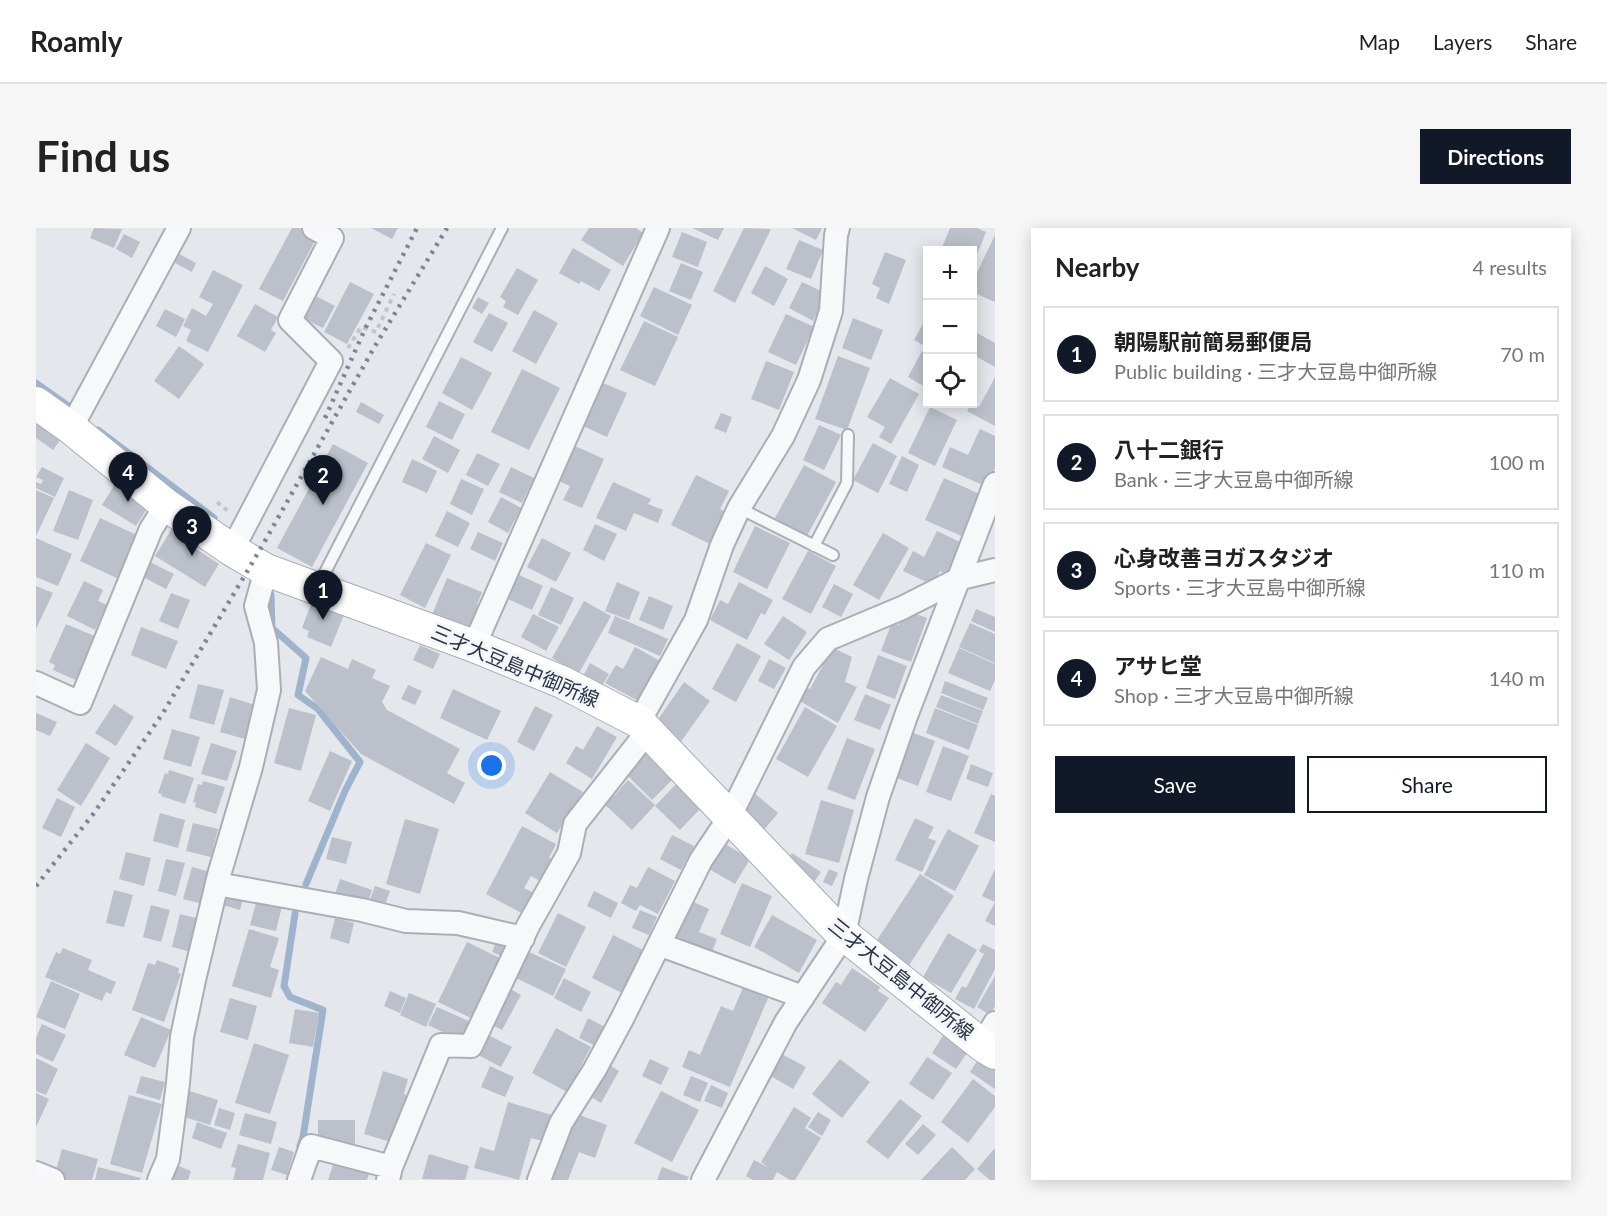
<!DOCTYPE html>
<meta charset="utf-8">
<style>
body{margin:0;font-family:Lato,"Noto Sans JP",sans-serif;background:#f6f6f6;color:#222}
.controls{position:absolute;right:18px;top:18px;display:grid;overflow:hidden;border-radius:0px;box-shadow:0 3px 15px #0003}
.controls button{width:54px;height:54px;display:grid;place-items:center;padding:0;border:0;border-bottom:2px solid #e0e0e0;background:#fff;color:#222;font:30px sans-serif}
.you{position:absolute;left:456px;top:538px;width:21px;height:21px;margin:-15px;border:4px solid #fff;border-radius:50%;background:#1a73e8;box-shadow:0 0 0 9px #1a73e833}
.badge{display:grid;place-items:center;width:39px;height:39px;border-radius:50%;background:#111827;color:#fff;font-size:20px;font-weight:700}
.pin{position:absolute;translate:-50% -50px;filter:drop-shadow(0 2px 3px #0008)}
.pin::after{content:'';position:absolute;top:32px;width:21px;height:18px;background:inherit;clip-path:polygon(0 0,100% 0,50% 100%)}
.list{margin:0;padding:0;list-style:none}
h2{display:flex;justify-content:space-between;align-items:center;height:78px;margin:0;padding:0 24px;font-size:26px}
h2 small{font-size:20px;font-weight:400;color:#767676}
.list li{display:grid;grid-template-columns:39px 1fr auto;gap:18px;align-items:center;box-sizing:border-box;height:96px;margin:0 12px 12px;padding:0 12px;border:2px solid #e0e0e0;border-radius:0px}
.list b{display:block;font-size:22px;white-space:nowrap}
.list p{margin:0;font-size:20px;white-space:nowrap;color:#767676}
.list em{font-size:20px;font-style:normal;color:#767676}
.actions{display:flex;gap:12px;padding:18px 24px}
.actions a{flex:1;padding:14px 0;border:2px solid #111827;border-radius:0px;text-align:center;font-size:21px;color:#111827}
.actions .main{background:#111827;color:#fff}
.icon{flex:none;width:33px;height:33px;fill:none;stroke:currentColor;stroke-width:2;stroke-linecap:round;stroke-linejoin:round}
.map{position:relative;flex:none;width:959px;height:952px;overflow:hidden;border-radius:0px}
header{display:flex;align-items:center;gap:36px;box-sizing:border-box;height:84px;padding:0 30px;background:#fff;border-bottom:2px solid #e0e0e0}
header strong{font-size:28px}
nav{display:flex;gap:33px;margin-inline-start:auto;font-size:21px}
.intro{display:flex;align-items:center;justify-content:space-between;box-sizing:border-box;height:144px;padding:0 36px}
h1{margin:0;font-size:42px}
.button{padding:15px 27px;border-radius:0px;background:#111827;color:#fff;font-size:21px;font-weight:700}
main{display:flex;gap:36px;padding:0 36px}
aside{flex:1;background:#fff;border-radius:0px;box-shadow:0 3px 15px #0003}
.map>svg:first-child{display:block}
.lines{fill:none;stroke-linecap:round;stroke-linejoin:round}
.stream{stroke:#9fb4cc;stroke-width:7}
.building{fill:#bbc0ca}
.lane-casing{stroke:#a9aeb7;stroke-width:14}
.street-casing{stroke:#a9aeb7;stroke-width:26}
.secondary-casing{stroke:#a9aeb7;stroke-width:34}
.path{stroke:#c2c5cb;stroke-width:4;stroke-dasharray:4.5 4.5;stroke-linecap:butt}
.lane{stroke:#f7f8fa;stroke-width:10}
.street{stroke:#f7f8fa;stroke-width:22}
.secondary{stroke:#fff;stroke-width:32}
.rail{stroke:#7d8696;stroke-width:4.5;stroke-dasharray:3 6;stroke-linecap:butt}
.labels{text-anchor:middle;stroke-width:6;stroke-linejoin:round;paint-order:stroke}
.street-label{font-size:20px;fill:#2b3445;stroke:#f4f6f9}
</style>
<header>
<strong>Roamly</strong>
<nav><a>Map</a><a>Layers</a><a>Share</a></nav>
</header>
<div class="intro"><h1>Find us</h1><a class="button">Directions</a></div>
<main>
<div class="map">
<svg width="959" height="952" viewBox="0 0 959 952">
<rect width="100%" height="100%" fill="#e4e7ec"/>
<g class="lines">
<path class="stream" d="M0,155L34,179
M62,202L178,290
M235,367L236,400L270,430L262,467L282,481L324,534L309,563L270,656
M259,686L248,758L254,769L287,782L267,909L264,918"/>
</g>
<path class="building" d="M58,0L86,1L78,20L54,10Z
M256,0H263L281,9L247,73L223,61Z
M335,0H362L356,11Z
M553,0H600L607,5L587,38L545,12Z
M656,0H688L682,12Z
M708,0L735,1L699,75L677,63Z
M756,0H786L780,12Z
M914,0H941L950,4L937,37L936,22H905Z
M646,4L671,14L662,39L636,29Z
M88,6L104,14L96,30L80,21Z
M959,7V74L936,64V55Z
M763,12L787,22L775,51L750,41Z
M537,20L575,42L563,63L545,53L543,56L523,45Z
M849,24L870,32L853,76L840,70L844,60L836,56Z
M143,26L160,35L156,44L139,35Z
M645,35L667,44L655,72L633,63Z
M729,38L752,51L738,78L715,65Z
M481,40L502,52L482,87L467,79L470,73L464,69Z
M177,42L207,57L172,124L150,113L155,102L147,98L156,80L170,88L177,76L163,69Z
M314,54L338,66L311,116L288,104Z
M766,54L791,66L777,93L753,80Z
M618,59L656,77L642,107L604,88Z
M278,67L299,78L287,100L266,90Z
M442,69L453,75L446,86L436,80Z
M219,76L242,89L235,102L240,105L229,124L201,108Z
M129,81L149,91L140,109L120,98Z
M498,82L522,95L500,136L476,123Z
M453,85L472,95L456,124L437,114Z
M750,86L778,99L760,137L732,124Z
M891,89V119L878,112Z
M817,90L847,102L835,132L806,120Z
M608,93L642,109L619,158L584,142Z
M941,105L959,115V139L936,126V112Z
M143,118L168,136L143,171L118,153Z
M886,123L891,126V160L872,149Z
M802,128L834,140L811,202L779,191Z
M425,129L456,145L436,182L406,165Z
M730,133L758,144L743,182L715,171Z
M486,141L524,160L493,222L455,204Z
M959,149V198L931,183L935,176L943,179Z
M854,150L883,166L855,216L843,209L849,199L831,189Z
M567,155L591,165L571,209L547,198Z
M403,173L429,186L416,212L390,199Z
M325,174L348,187L343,196L320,184Z
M894,179L921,192L899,238L872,225Z
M685,185L696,189L690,205L678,200Z
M6,187L30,204L17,222L0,210V196Z
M783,197L805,207L788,242L767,232Z
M944,201L959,208V240L951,259L906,239L914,219L932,227Z
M398,208L424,222L412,245L386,231Z
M837,215L861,228L842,265L817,252Z
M297,216L332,235L276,339L241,320Z
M539,218L568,231L546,280L527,272L534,258L523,253Z
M441,225L464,236L452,258L430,247Z
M866,228L883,237L871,264L853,256Z
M376,231L401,243L391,265L366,254Z
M768,237L800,254L771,308L739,290Z
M6,239L28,250L19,269L0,260V254L5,256L7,252L0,249Z
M475,239L498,250L486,275L463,264Z
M660,247L693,263L684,281L690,284L674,316L635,297Z
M908,250L946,267L928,309L889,292Z
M425,251L448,261L436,287L414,276Z
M81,253L115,274L100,298L66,277Z
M577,254L615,271L612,276L627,282L622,295L598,285L590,303L560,290Z
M0,262L18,270L0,308Z
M33,262L57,272L42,312L17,303Z
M465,269L485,280L472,305L452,294Z
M411,283L434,295L422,319L399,308Z
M64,290L103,308L83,351L44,333Z
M140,294L157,305L151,315L183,336L169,359L119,328Z
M559,296L581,306L568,333L547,322Z
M719,298L754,315L731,361L697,344Z
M901,303L926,315L911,347L904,343L897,357L867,343L877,323L888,329Z
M442,304L467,315L459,333L434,321Z
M847,305L873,320L843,372L817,357Z
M0,310L36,326L22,358L0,349Z
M506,310L535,325L520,354L491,339Z
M390,315L415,327L389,380L364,367Z
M772,323L800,338L775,386L746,371Z
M114,334L138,346L130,361L107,349Z
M483,347L507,358L496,382L472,371Z
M411,350L446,364L441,377L448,379L435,411L393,394Z
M48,353L67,362L62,373L71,377L59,402L31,388Z
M581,354L604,364L593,392L569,383Z
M703,354L737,372L729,387L725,385L711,412L674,392L684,372L692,376Z
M798,356L817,366L805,389L786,379Z
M0,358L17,365L0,401Z
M515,359L538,370L525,397L502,387Z
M135,365L154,372L142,401L123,393Z
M613,368L637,378L627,402L603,392Z
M277,371L309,384L295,419L271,409L273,403L266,400Z
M548,373L575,388L543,445L516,430Z
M940,381L959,389V404L935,393Z
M869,382L891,390L875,434L845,423L856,394L863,397Z
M497,386L523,399L510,423L485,409Z
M579,388L632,411L624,428L572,405Z
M747,388L771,404L753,432L728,416Z
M934,395L959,406V435L923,419Z
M30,396L63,410L44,454L17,442L19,437L13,434Z
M105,399L142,413L130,441L95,427Z
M701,415L725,428L700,474L676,461Z
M384,417L404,426L397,441L377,432Z
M791,417L816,429L809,454L821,459L802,495L757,469L764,456L774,461L787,437L782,433Z
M599,419L628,435L606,475L569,455L580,437L587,441Z
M923,420L959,436V452L954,463L912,445Z
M842,427L871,438L859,471L830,460Z
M285,429L312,441L316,431L340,442L336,450L354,458L346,474L351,482L424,521L411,545L429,555L418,576L325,526L269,463Z
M733,431L750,440L738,461L722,453Z
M554,435L573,446L564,461L546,450Z
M909,453L952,470L947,482L905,465Z
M648,454L674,473L644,515L618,497Z
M162,456L188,462L178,497L153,490Z
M372,457L386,463L379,477L365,471Z
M417,461L465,483L451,512L404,490Z
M829,466L855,477L844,502L818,492Z
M905,467L947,483L942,496L900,479Z
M194,469L219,477L209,511L184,504Z
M78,476L98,489L80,518L59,505Z
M499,478L517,487L498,523L481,514Z
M769,479L801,498L772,549L740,531Z
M253,480L280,487L265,543L238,535Z
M899,480L942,497L933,522L890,505Z
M0,485L21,494L14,508L0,502Z
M561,498L581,509L556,551L530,535L540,518L547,522Z
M136,501L164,509L155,539L127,531Z
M875,504L899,513L882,558L858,549Z
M811,510L839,521L819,572L791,561Z
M50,515L74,530L45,578L21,562Z
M175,515L201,523L191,553L165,546Z
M907,518L933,528L915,573L890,564Z
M294,523L316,533L294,583L272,573Z
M610,525L636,552L616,572L589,545Z
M935,536L957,545L952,559L930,551Z
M133,542L158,550L149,576L125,568L126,566L122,565L129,545L132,546Z
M514,544L547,564L521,605L489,585Z
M592,552L619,577L596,602L564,572L573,563L578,568Z
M167,553L189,559L180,586L159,579L160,575L157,574L162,556L166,557Z
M640,556L665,580L644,602L619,578Z
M716,563L742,585L727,603L700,581Z
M955,566L959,568V614L938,605Z
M21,570L39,579L25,609L6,600Z
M785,572L818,582L803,635L769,626Z
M124,585L149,592L142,620L117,613Z
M879,590L898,599L892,610L900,613L886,644L859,632Z
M369,591L403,601L384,666L350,656Z
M157,595L182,601L175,629L150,623Z
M486,598L520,616L513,630L517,632L506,654L495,648L488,660L500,666L489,687L450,666Z
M912,601L943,618L919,663L888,647Z
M636,607L658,618L645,642L624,631Z
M296,609L316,614L310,636L290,631Z
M683,612L714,631L699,656L668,638Z
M90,624L115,630L108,658L83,651Z
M756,625L785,644L775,658L747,639Z
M130,631L149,635L140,668L122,663Z
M156,639L175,644L167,676L147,671Z
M612,639L639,653L622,686L604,677L600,683L585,675L594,657L601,660Z
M793,641L802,645L796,658L787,654Z
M959,641V698L949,693L959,674L946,668Z
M884,646L918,668L870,742L836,720Z
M304,651L336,662L330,680L298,669Z
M706,655L736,668L714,719L684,706Z
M339,658L354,663L347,682L332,677Z
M188,660L208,666L204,682L183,676Z
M78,662L97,667L88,699L70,695Z
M558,663L582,675L575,690L551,678Z
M221,671L246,678L240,703L214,697Z
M651,671L673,681L663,704L681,711L674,729L634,712Z
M115,677L134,682L125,714L107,709Z
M604,682L621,689L613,707L596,700Z
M522,685L550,699L530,739L502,725Z
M144,686L164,691L155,724L136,719Z
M736,687L781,712L763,745L718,719Z
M299,690L318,695L313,716L294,710Z
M213,701L243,710L234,739L243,742L235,770L196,758Z
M912,705L941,722L915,765L887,749Z
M577,707L607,722L586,765L556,750Z
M462,709L477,715L471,730L456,724Z
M431,714L466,731L437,791L402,774Z
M947,716L959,722V741L938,781L919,771L926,758L930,760L948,726L943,723Z
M27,720L56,732L52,742L80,754L75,766L70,764L66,773L9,749L20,724L24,726Z
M489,722L530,741L517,768L476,748Z
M121,732L143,740L142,745L145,746L128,794L96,782L112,735L119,737Z
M816,740L844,759L842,763L853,770L829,804L786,775L800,754L805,757Z
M959,748V778L954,787L941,779Z
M528,750L555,764L545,784L518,770Z
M15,753L44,766L29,801L0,789Z
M708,757L733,768L694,859L646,839L653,822L664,827L685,778L697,783Z
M471,759L485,767L466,802L452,795Z
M354,763L370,770L364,785L348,778Z
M373,765L400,776L390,799L364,787Z
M194,770L221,778L212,812L184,804Z
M401,779L435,794L426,813L392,797Z
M259,781L283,785L277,819L253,815Z
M105,789L135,802L119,840L88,827Z
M552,790L573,801L564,820L543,810Z
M6,796L30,807L17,834L0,826V810Z
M520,800L555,819L531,864L496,845Z
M450,806L476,819L465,839L440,826Z
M908,806L933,822L920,841L896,825Z
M218,815L253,827L234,886L199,875Z
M738,822L770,839L757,861L726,843Z
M891,829L916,845L897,872L873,856Z
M944,829L959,839V861L934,844Z
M0,830L22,841L10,867L0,863Z
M614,831L633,840L625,857L606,848Z
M804,831L834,854L806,890L776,866Z
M569,834L583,843L565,875L550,866Z
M454,838L478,849L469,869L445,859Z
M347,843L372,851L368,866L372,868L358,915L328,906Z
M105,848L129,854L124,872L100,865Z
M655,848L672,855L664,874L647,867Z
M937,851L959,868V879L932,915L905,894Z
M675,857L692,865L686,880L668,873Z
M147,861L182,872L174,897L139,886Z
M625,863L663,882L636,934L598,915Z
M0,865L13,871L0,899Z
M93,867L126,876L106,945L74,936Z
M864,871L886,888L852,931L830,914Z
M472,874L519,888L511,914L495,910L483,952L438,940L444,919L458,923Z
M758,879L775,890L769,900L785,910L759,952H754L741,944L737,952H717L710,948L718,932L733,940L725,934Z
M183,880L199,885L194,902L178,897Z
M782,884L795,892L786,908L772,899Z
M209,885L241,894L235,916L203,907Z
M538,885L571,897L559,930L543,924L532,952H513Z
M282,892H319V919H282Z
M161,894L191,905L185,921L156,910Z
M887,896L900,907L882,927L869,916Z
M202,916L234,925L227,952H197L200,940L195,939Z
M243,919L258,924L251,947L235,942Z
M916,919L939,941L929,952H885Z
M959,920V952H954L941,941Z
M26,921L62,931L56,952H28L18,949Z
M393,926L433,938L429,952L386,951Z
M133,934L155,943L152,952H126Z
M298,934L333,945L331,952H292Z
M62,939L105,950L104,952H59Z
M626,939L653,949L651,952H621Z"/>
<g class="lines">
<defs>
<path id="lane" d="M703,280L797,327
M778,318L811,255L812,207
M282,358L466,0"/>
<path id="street" d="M35,200L143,0
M196,322L295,133L254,92L296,10L278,0
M438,418L622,0
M0,455L44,475L115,301L130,277
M603,494L660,392L686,317L703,280L747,208L773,152L795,83L800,7L802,0
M181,656L326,682L370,693L422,695L487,710
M625,717L767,769
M946,817L959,795
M355,939L405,817L435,818L492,698L533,625L539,596L612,503
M0,945L17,952
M123,952L132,931L142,855L146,809L158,752L183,647L215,539L233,462L230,415L220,378L230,342
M263,952L275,918L355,939L352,952
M503,952L525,895L559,841L586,791L665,632L693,590L768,439L792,411L866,380L925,350L959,342
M667,952L750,794L808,707L820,651L842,569L870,488L959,256"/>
<path id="secondary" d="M0,175L35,200L130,277L196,322L230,342L438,418L526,454L603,494L801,701L946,817L959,825"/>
</defs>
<use href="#lane" class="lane-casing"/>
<use href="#street" class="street-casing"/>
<use href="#secondary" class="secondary-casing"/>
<path class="path" d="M312,120L325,99L340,104L358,66
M181,274L192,283"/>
<use href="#lane" class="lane"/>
<use href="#street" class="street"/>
<use href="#secondary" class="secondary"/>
<path class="rail" d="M289,190L329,101L381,0
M0,658L58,585L127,485L225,320L339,118L411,0"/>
</g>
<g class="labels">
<g class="street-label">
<text transform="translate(479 438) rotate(23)" y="7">三才大豆島中御所線</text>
<text transform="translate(865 751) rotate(39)" y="7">三才大豆島中御所線</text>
</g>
</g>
</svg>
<div class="controls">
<button>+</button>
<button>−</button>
<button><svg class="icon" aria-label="locate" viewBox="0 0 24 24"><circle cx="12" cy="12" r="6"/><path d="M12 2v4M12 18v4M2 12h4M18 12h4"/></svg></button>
</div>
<div class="you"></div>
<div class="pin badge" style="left:287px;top:392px">1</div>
<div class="pin badge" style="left:287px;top:277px">2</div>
<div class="pin badge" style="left:156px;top:328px">3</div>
<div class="pin badge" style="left:92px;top:274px">4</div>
</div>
<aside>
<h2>Nearby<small>4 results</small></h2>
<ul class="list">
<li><span class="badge">1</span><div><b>朝陽駅前簡易郵便局</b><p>Public building · 三才大豆島中御所線</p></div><em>70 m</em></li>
<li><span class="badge">2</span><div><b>八十二銀行</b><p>Bank · 三才大豆島中御所線</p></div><em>100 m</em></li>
<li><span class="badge">3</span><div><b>心身改善ヨガスタジオ</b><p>Sports · 三才大豆島中御所線</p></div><em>110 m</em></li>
<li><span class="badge">4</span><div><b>アサヒ堂</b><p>Shop · 三才大豆島中御所線</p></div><em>140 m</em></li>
</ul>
<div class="actions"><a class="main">Save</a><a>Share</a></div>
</aside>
</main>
